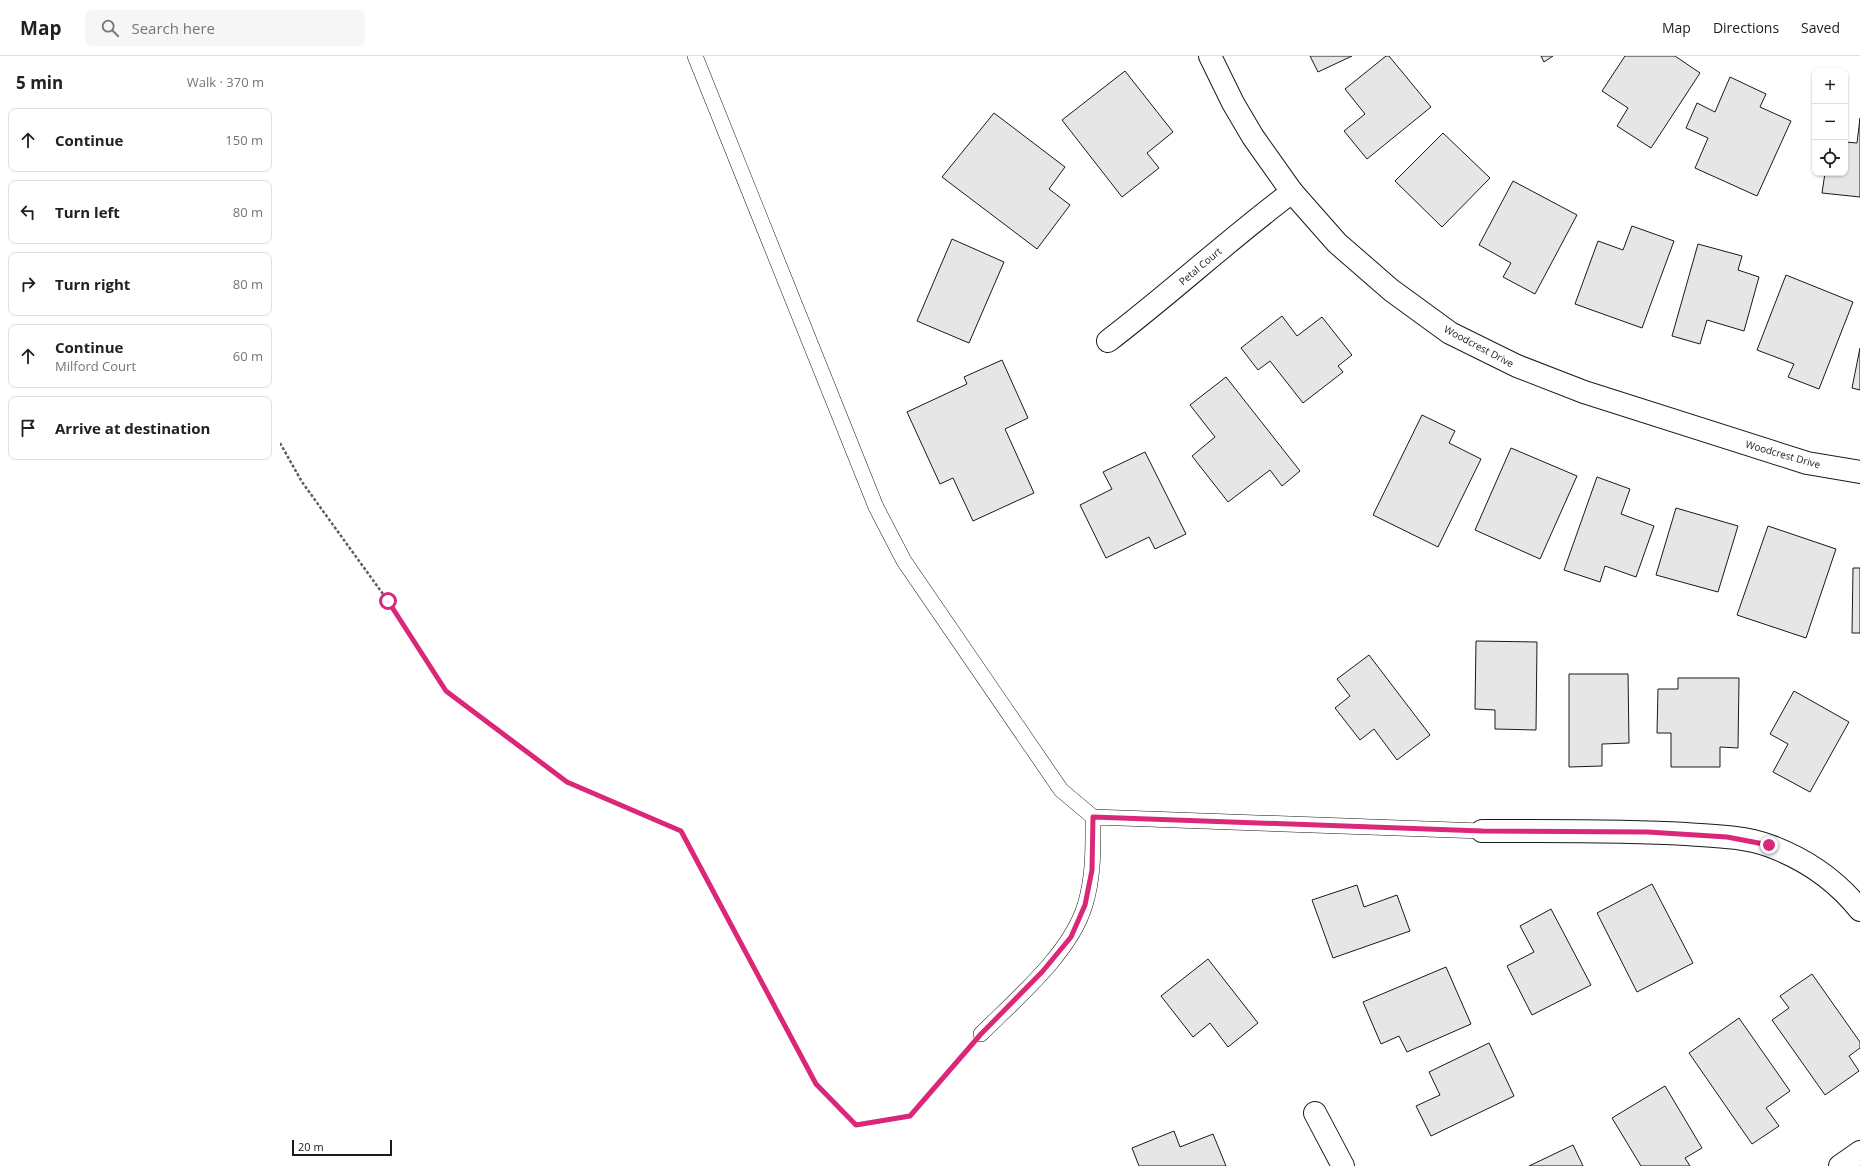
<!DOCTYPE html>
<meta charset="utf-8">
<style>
body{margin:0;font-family:"Open Sans",sans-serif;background:#f6f6f6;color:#202124}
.controls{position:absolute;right:12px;top:12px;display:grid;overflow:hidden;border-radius:8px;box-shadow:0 1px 3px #0004}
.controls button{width:36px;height:36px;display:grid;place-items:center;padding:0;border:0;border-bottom:1px solid #e0e0e0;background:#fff;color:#202124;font:20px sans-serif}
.scale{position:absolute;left:12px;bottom:10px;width:100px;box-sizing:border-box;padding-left:4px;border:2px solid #1a1a1a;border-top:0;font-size:11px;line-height:14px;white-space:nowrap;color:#1a1a1a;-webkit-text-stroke:3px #fff;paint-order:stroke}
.stop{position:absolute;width:12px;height:12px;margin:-9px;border:3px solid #db2777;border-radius:50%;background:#fff}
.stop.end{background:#db2777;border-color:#fff;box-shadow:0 1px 4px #0008}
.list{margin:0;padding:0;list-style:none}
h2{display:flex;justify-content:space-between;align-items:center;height:52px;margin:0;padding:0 16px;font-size:17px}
h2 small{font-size:13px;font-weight:400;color:#757577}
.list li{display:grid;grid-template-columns:26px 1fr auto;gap:12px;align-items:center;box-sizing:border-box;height:64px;margin:0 8px 8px;padding:0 8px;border:1px solid #e0e0e0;border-radius:8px}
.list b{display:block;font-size:15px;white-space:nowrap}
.list p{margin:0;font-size:13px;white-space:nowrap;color:#757577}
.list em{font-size:13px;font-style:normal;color:#757577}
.icon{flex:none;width:22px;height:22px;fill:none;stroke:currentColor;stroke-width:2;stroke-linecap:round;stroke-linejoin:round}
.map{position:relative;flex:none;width:1580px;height:1110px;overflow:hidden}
header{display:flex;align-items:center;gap:24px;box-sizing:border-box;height:56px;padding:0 20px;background:#fff;border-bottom:1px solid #e0e0e0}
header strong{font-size:19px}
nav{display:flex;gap:22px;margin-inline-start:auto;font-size:14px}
.search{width:280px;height:36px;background:#f6f6f6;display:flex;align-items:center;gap:10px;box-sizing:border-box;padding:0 14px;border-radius:8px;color:#757577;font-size:15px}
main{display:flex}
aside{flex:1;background:#fff}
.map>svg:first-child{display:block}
.building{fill:#e6e6e6;stroke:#1a1a1a}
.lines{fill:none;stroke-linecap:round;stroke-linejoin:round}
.service-casing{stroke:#1a1a1a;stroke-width:16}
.minor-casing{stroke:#1a1a1a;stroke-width:24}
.tertiary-casing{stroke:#1a1a1a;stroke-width:24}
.path{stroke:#5f5f5f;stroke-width:2.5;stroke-dasharray:3 2;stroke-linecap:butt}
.service{stroke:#fff;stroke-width:15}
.minor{stroke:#fff;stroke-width:22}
.tertiary{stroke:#fff;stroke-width:22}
.route{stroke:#db2777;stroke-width:5}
.labels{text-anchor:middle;stroke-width:3;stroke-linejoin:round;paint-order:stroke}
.street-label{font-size:10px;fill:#1a1a1a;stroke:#fff}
</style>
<header>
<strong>Map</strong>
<div class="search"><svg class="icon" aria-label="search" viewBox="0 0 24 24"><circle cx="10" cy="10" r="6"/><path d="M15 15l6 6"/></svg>Search here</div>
<nav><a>Map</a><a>Directions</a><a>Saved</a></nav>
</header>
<main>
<aside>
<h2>5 min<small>Walk · 370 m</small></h2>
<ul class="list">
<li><svg class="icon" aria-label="ahead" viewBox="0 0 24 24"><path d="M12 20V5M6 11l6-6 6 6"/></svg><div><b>Continue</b></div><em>150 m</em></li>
<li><svg class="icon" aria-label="left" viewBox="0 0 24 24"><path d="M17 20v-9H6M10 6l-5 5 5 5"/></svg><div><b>Turn left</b></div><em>80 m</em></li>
<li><svg class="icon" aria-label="right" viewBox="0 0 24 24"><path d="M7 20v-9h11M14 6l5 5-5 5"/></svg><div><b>Turn right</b></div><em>80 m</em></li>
<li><svg class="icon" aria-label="ahead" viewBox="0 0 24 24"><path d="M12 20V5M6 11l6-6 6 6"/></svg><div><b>Continue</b><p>Milford Court</p></div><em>60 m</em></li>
<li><svg class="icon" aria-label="arrive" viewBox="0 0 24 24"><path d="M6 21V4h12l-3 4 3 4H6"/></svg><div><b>Arrive at destination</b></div></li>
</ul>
</aside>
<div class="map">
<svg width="1580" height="1110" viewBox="0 0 1580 1110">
<rect width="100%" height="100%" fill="#fff"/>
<path class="building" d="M1030,0H1072L1038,16Z
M1106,0H1109L1151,51L1087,103L1064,75L1085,58L1065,33Z
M1261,0H1273L1264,6Z
M1345,0H1395L1420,17L1371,92L1337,70L1348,52L1322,35Z
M845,15L893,76L867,97L879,112L842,141L782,64Z
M1450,21L1486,38L1480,51L1511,65L1477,140L1415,112L1428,82L1406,72L1417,47L1435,56Z
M714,57L785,111L769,133L790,149L757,193L662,121Z
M1580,62V141L1542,137L1545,117H1565V86L1577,87Z
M1163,77L1210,122L1162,171L1115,125Z
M1233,125L1297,159L1255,238L1223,221L1231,207L1199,189Z
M1352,170L1394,185L1362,272L1295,248L1318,185L1343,194Z
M672,183L724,206L689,287L637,265Z
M1418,188L1462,200L1458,214L1479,221L1464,275L1427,264L1420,288L1392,280Z
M1506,219L1573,246L1539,333L1508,321L1514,308L1477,294Z
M1002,260L1017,280L1042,261L1072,299L1058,310L1063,316L1023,347L990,305L978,314L961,292Z
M1580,292V334L1572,332Z
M722,304L748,362L725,373L754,437L693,465L673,422L660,428L627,356L687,328L684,321Z
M946,321L1020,415L1002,430L990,414L948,446L912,400L935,381L910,349Z
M1142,359L1175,375L1169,387L1201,403L1158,491L1093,459Z
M1231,392L1297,420L1260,503L1195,474Z
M865,396L906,478L875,493L869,481L826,502L800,449L832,433L823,416Z
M1317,421L1350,433L1341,458L1374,470L1356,521L1325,510L1320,526L1284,514Z
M1396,452L1458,470L1438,536L1376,519Z
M1488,470L1556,493L1526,582L1457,559Z
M1573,512H1580V577H1572Z
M1196,585L1257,586L1256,674L1215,673V654L1195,653Z
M1089,599L1150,679L1117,704L1094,673L1080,684L1055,652L1070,640L1057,623Z
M1289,618H1348L1349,687L1322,688V710L1289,711Z
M1398,622H1459L1458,692L1440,691V711H1391V677H1377L1378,633H1398Z
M1514,635L1569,666L1530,736L1493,716L1508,688L1490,678Z
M1372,828L1413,907L1357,936L1317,857Z
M1077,829L1084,851L1117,839L1130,875L1053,902L1032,844Z
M1271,853L1311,929L1252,959L1227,910L1254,896L1240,870Z
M928,903L978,967L948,991L930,967L913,981L881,940Z
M1166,911L1191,968L1127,996L1119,980L1101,988L1083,946Z
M1532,918L1580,986V992L1569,1000L1579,1015L1545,1039L1492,964L1509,952L1500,940Z
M1459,962L1510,1035L1486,1052L1499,1070L1472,1088L1409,997Z
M1209,987L1234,1040L1151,1080L1136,1050L1160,1039L1149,1016Z
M1385,1030L1422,1092L1405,1102L1410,1110H1361L1332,1062Z
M894,1075L900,1091L933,1078L946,1110H859L852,1092Z
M1293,1089L1303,1110H1249Z"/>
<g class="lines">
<defs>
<path id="service" d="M415,0L596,451L624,505L781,734L813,761L1202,775
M701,978C736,943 791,897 805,849C814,820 813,790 813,761"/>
<path id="minor" d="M828,285C891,237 949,183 1012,136
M1202,775C1270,775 1338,774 1406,778C1433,780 1463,780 1490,790C1525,803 1556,824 1580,854
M1035,1057L1063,1110
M1560,1110L1580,1096"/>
<path id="tertiary" d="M930,0L953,47L973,81L1012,136L1057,187L1111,234L1170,277L1237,310L1304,336L1527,407L1580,416"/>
</defs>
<use href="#service" class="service-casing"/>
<use href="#minor" class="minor-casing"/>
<use href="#tertiary" class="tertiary-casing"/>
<path class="path" d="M0,387L22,426L108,545L166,635L287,727L401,775L536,1028L576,1069L630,1060L685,996"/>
<use href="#service" class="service"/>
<use href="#minor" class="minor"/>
<use href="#tertiary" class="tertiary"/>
</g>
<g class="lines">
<path class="route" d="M108,545L166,635L287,726L401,775L536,1028L576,1069L630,1060L701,978L762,916L791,881L805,849L812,814L813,761L1202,775L1368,776L1447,781L1489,789"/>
</g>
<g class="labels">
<g class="street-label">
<text transform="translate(920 210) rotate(-40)" y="4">Petal Court</text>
<text transform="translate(1199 290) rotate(28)" y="4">Woodcrest Drive</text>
<text transform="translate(1503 398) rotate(16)" y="4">Woodcrest Drive</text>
</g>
</g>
</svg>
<div class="controls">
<button>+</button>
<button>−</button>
<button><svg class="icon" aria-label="locate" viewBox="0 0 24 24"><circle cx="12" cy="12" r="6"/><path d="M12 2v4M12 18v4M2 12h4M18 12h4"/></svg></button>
</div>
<div class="scale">20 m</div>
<div class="stop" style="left:108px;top:545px"></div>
<div class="stop end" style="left:1489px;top:789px"></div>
</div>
</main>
